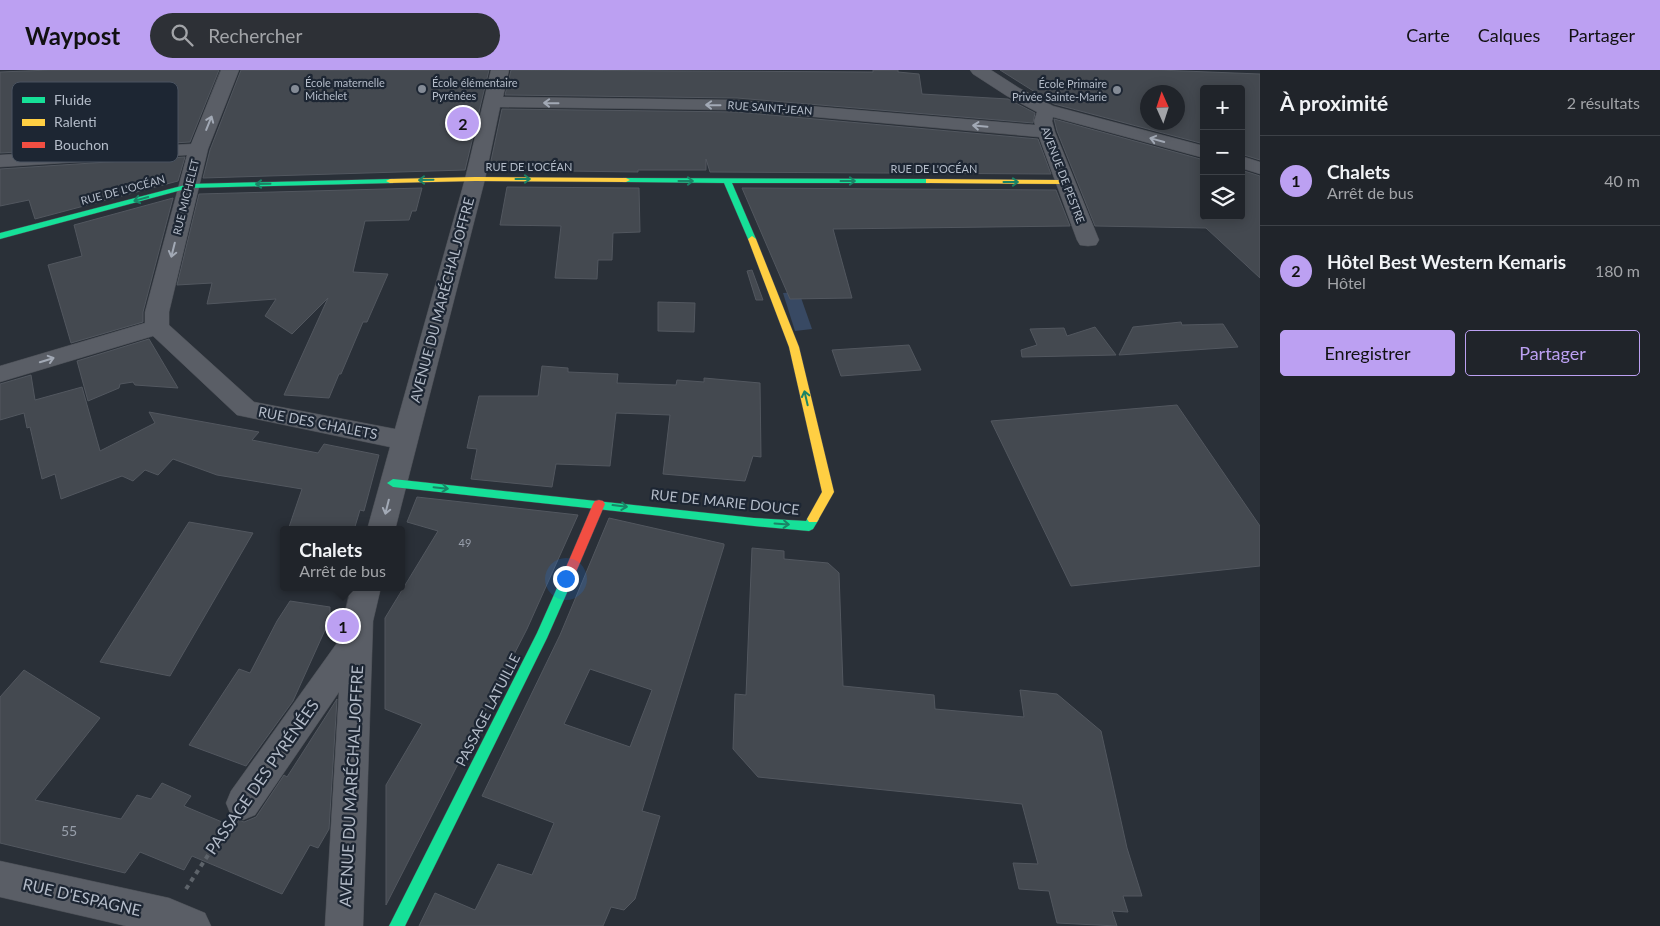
<!DOCTYPE html>
<html lang="fr">
<meta charset="utf-8">
<style>
body{margin:0;font-family:Lato,sans-serif;background:#2d3036;color:#f1f3f6}
.controls{position:absolute;right:15px;top:15px;display:grid;overflow:hidden;border-radius:5px;box-shadow:0 2px 12px #0003}
.controls button{width:45px;height:45px;display:grid;place-items:center;padding:0;border:0;border-bottom:1px solid #3d4147;background:#20242a;color:#f1f3f6;font:25px sans-serif}
.compass{position:absolute;left:1140px;top:15px;width:45px;height:45px;border-radius:50%;background:#20242a;box-shadow:0 2px 12px #0003;rotate:357deg}
.you{position:absolute;left:565px;top:508px;width:18px;height:18px;margin:-12px;border:4px solid #fff;border-radius:50%;background:#1a73e8;box-shadow:0 0 0 8px #1a73e833}
.badge{display:grid;place-items:center;width:32px;height:32px;border-radius:50%;background:#bca0f2;color:#111;font-size:16px;font-weight:700}
.pin{position:absolute;translate:-50% -50%;border:2px solid #fff;box-shadow:0 1px 5px #0006}
.popup{position:absolute;left:280px;top:456px;width:125px;height:65px;box-sizing:border-box;display:grid;place-content:center;border-radius:5px;background:#20242a;filter:drop-shadow(0 1px 4px #0005);font-size:16px;white-space:nowrap;color:#a2a4a8}
.popup b{font-size:19px;color:#f1f3f6}
.popup::after{content:'';position:absolute;left:50%;top:100%;margin-left:-10px;border:10px solid transparent;border-top-color:#20242a}
.list{margin:0;padding:0;list-style:none}
h2{display:flex;justify-content:space-between;align-items:center;height:65px;margin:0;padding:0 20px;font-size:21px}
h2 small{font-size:16px;font-weight:400;color:#a2a4a8}
.list li{display:grid;grid-template-columns:32px 1fr auto;gap:15px;align-items:center;box-sizing:border-box;height:90px;padding:0 20px;border-top:1px solid #3d4147}
.list b{display:block;font-size:19px;white-space:nowrap}
.list p{margin:0;font-size:16px;white-space:nowrap;color:#a2a4a8}
.list em{font-size:16px;font-style:normal;color:#a2a4a8}
.actions{display:flex;gap:10px;padding:15px 20px}
.actions a{flex:1;padding:11px 0;border:1px solid #bca0f2;border-radius:5px;text-align:center;font-size:18px;color:#bca0f2}
.actions .main{background:#bca0f2;color:#111}
.icon{flex:none;width:28px;height:28px;fill:none;stroke:currentColor;stroke-width:2;stroke-linecap:round;stroke-linejoin:round}
.map{position:relative;flex:none;width:1260px;height:856px;overflow:hidden}
header{display:flex;align-items:center;gap:30px;box-sizing:border-box;height:70px;padding:0 25px;background:#bca0f2;color:#111}
header strong{font-size:24px}
nav{display:flex;gap:28px;margin-inline-start:auto;font-size:18px}
.search{width:350px;height:45px;background:#2d3036;display:flex;align-items:center;gap:12px;box-sizing:border-box;padding:0 18px;border-radius:28px;color:#a2a4a8;font-size:19px}
main{display:flex}
aside{flex:1;background:#20242a}
.map>svg:first-child{display:block}
.water{fill:#384963}
.building{fill:#444950;stroke:#52575f;fill-rule:evenodd}
.lines{fill:none;stroke-linecap:round;stroke-linejoin:round}
.street-casing{stroke:#484c53;stroke-width:1}
.fast-casing{stroke:#484c53;stroke-width:1}
.slow-casing{stroke:#484c53;stroke-width:1}
.jam-casing{stroke:#484c53;stroke-width:1}
.path{stroke:#5d636a;stroke-width:4;stroke-dasharray:4.5 4.5;stroke-linecap:butt}
.street{fill:#5a5e66;fill-rule:evenodd}
.fast{fill:#16e098;fill-rule:evenodd}
.slow{fill:#ffcf43;fill-rule:evenodd}
.jam{fill:#f24e42;fill-rule:evenodd}
.oneway{stroke:#a2a9b5}
.oneway2{stroke:#1a8366}
.poi-dot{fill:#848b96;stroke:#1d2633;stroke-width:2}
.labels{text-anchor:middle;stroke-width:4.5;stroke-linejoin:round;paint-order:stroke}
.far-poi-label{font-size:11px;fill:#b4bcc9;stroke:#1d2633;text-anchor:start}
.far-street-label{font-size:11px;fill:#b4bcc9;stroke:#1d2633}
.number-label{font-size:11px;fill:#989fab}
.street-label{font-size:14px;fill:#b4bcc9;stroke:#1d2633}
.near-number-label{font-size:14px;fill:#989fab}
.near-street-label{font-size:16px;fill:#b4bcc9;stroke:#1d2633}
.key{fill:#1d2633;stroke:#4a5360;stroke-width:1}
.key-label{font-size:14px;fill:#b4bcc9}
</style>
<header>
<strong>Waypost</strong>
<div class="search"><svg class="icon" aria-label="search" viewBox="0 0 24 24"><circle cx="10" cy="10" r="6"/><path d="M15 15l6 6"/></svg>Rechercher</div>
<nav><a>Carte</a><a>Calques</a><a>Partager</a></nav>
</header>
<main>
<div class="map">
<svg width="1260" height="856" viewBox="0 0 1260 856">
<rect width="100%" height="100%" fill="#2a3038"/>
<path class="water" d="M799,222L812,259L795,261L783,223Z"/>
<path class="building" d="M51,0H219L190,72L0,83V2Z
M241,0H489L465,100L203,108L210,80Z
M511,0L873,2V0H898V2L919,4L922,24L1008,29L1035,43L1033,53L737,28L505,25Z
M1000,0H1158L1260,4V90L1241,84V19H1204V74L1054,34ZM1148,22H1178V52H1148Z
M502,39L737,42L1038,69L1051,104L710,102L706,89V100H638V102L489,100Z
M1054,49L1204,90V146H1241V100L1260,106V208L1206,158L1095,156L1057,61Z
M185,87L178,111L35,149L29,130L0,136V99Z
M507,117L639,118L640,162L613,163L612,190H598L597,209L555,208L561,156L500,155Z
M422,118L416,141H412L409,150L365,151L353,202L388,204L367,252H363L341,304H339L329,328L284,325L328,228L292,264L265,246L276,229L207,234L212,213L177,215L199,124Z
M742,118L1056,120L1070,156L833,159L852,228L790,229Z
M173,128L143,242V252L71,273L48,195L82,186L74,155Z
M752,200L763,230H756L747,201Z
M658,232L695,233L694,262L658,261Z
M1181,252L1182,255L1223,254L1238,277L1119,285L1133,257Z
M1095,257L1116,285L1022,287L1021,280L1037,275L1030,259L1064,258L1067,266Z
M149,269L178,318L135,315L133,312L120,314L119,318L88,331L77,291Z
M909,275L921,300L841,306L832,280Z
M542,296L568,298V302L618,304L617,313L676,315L677,310L704,312V308L760,313L761,387L753,386L745,411L663,404L670,345L616,343L610,396L556,394L552,417L471,409L477,379L467,378L479,326H538Z
M31,305L35,330L82,317L100,381L155,353L149,342L259,362L252,370L318,383L324,374L379,385L364,441L360,440L354,460H288L302,419L217,405L173,389L158,405L145,400L133,411L122,406L61,429L55,404L42,409L30,357L27,358L24,343L0,350V314Z
M1177,335L1260,456V496L1071,516L991,351Z
M417,427L578,445L527,559L386,835V715L422,654L385,639V548L438,461L407,452Z
M609,448L724,474V476L642,741L660,746L635,829L624,840L611,837L603,856H419L435,823L475,840L498,794L532,805L554,753L482,726L560,565ZM590,599L652,620L630,677L564,654Z
M189,452L253,463L170,606L100,592Z
M752,478L784,481V489L828,493L839,503L843,616L934,625L935,639L1024,647L1020,620L1057,624L1101,661L1127,778L1142,826H1123L1128,842L1112,841L1117,856L1057,853L1049,821L1019,819L1013,793L1038,794L1022,734L758,707L733,679L735,624L746,625Z
M290,531L330,537V549L293,631L246,696L189,675L239,599L250,603L277,551Z
M24,600L100,648L35,730L121,749L137,725L151,729L162,713L191,726L184,736L234,757L239,750L244,752L256,747L284,705L287,707L337,629L329,759L318,778L310,775L282,824L192,786L184,800L140,782L125,803L0,773V627Z"/>
<g class="lines">
<defs>
<path id="street" d="M221,0H239L208,79L169,242V255L254,332L395,359L465,109L491,0H509L503,27L737,30L1035,55L1034,51L1037,42L1007,26L973,4L970,0H991L1019,18L1053,36L1204,76V88L1053,47L1052,51L1055,62L1099,170L1096,175L1088,176L1080,175L1077,170L1039,67L737,40L500,37L485,109L395,460H367L390,377L237,345L153,266L0,312V296L145,253V242L187,85L0,97V85L191,74Z
M1241,86L1260,92V104L1241,98Z
M351,517H381L373,551L363,856H325L339,622L255,745L243,750L231,745L226,733L231,721L342,566L343,551Z
M0,791L169,828L205,843L211,856H126L0,827Z"/>
<path id="fast" d="M623,108L929,109L933,111L929,113H732L756,169L752,172L748,169L724,113L626,112H623Z
M390,109H393V113L189,118L0,169V163L189,114Z
M393,409L754,448L806,451L809,446H817L819,449L813,459L809,461L754,456L393,417L387,413Z
M567,504L571,506L573,509L547,568L405,856H389L537,563L561,509L563,506Z"/>
<path id="slow" d="M475,107L626,108L630,110L626,112L475,111L390,113L386,111L390,109Z
M926,109L1065,110L1069,112L1065,114L929,113H926Z
M752,166L756,169L799,277L834,422L817,452H809L807,449L822,422L789,277L748,169Z"/>
<path id="jam" d="M599,430L603,431L605,434L573,509L571,512L567,514L563,512L561,509L593,434L595,431Z"/>
</defs>
<use href="#street" class="street-casing"/>
<use href="#fast" class="fast-casing"/>
<use href="#slow" class="slow-casing"/>
<use href="#jam" class="jam-casing"/>
<path class="path" d="M186,819L225,759"/>
<use href="#street" class="street"/>
<use href="#fast" class="fast"/>
<use href="#slow" class="slow"/>
<use href="#jam" class="jam"/>
</g>
<defs><path id="oneway-shaft" d="M-6 0H5M1.5-3L5.5 0L1.5 3" fill="none" stroke-width="1.6" stroke-linecap="round" stroke-linejoin="round" transform="scale(1.25)"/></defs>
<g class="oneway">
<use href="#oneway-shaft" transform="translate(551 33) rotate(-179)"/>
<use href="#oneway-shaft" transform="translate(713 35) rotate(-179)"/>
<use href="#oneway-shaft" transform="translate(209 53) rotate(-68)"/>
<use href="#oneway-shaft" transform="translate(980 56) rotate(-175)"/>
<use href="#oneway-shaft" transform="translate(1157 70) rotate(-165)"/>
<use href="#oneway-shaft" transform="translate(173 180) rotate(104)"/>
<use href="#oneway-shaft" transform="translate(47 290) rotate(-17)"/>
<use href="#oneway-shaft" transform="translate(387 437) rotate(104)"/>
</g>
<g class="oneway2">
<use href="#oneway-shaft" transform="translate(523 109)"/>
<use href="#oneway-shaft" transform="translate(426 110) rotate(179)"/>
<use href="#oneway-shaft" transform="translate(686 111)"/>
<use href="#oneway-shaft" transform="translate(848 111)"/>
<use href="#oneway-shaft" transform="translate(1011 112)"/>
<use href="#oneway-shaft" transform="translate(263 114) rotate(179)"/>
<use href="#oneway-shaft" transform="translate(141 129) rotate(165)"/>
<use href="#oneway-shaft" transform="translate(806 328) rotate(-103)"/>
<use href="#oneway-shaft" transform="translate(441 418) rotate(6)"/>
<use href="#oneway-shaft" transform="translate(620 436) rotate(7)"/>
<use href="#oneway-shaft" transform="translate(782 454) rotate(4)"/>
</g>
<g class="poi-dot">
<circle cx="295" cy="19" r="5"/>
<circle cx="422" cy="19" r="5"/>
<circle cx="1117" cy="20" r="5"/>
</g>
<g class="labels">
<g class="far-poi-label">
<text x="305" y="17">École maternelle<tspan x="305" dy="13">Michelet</tspan></text>
<text x="432" y="17">École élémentaire<tspan x="432" dy="13">Pyrénées</tspan></text>
<text x="1107" y="18" text-anchor="end">École Primaire<tspan x="1107" dy="13">Privée Sainte-Marie</tspan></text>
</g>
<g class="far-street-label">
<text transform="translate(770 38) rotate(4)" y="4">RUE SAINT-JEAN</text>
<text x="529" y="101">RUE DE L'OCÉAN</text>
<text x="934" y="103">RUE DE L'OCÉAN</text>
<text transform="translate(1063 105) rotate(69)" y="4">AVENUE DE PESTRE</text>
<text transform="translate(123 120) rotate(-15)" y="4">RUE DE L'OCÉAN</text>
<text transform="translate(186 127) rotate(-76)" y="4">RUE MICHELET</text>
</g>
<g class="number-label">
<text x="465" y="477">49</text>
</g>
<g class="street-label">
<text transform="translate(442 230) rotate(-75)" y="5">AVENUE DU MARÉCHAL JOFFRE</text>
<text transform="translate(318 353) rotate(11)" y="5">RUE DES CHALETS</text>
<text transform="translate(725 432) rotate(6)" y="5">RUE DE MARIE DOUCE</text>
<text transform="translate(488 640) rotate(-63)" y="5">PASSAGE LATUILLE</text>
</g>
<g class="near-number-label">
<text x="69" y="766">55</text>
</g>
<g class="near-street-label">
<text transform="translate(262 707) rotate(-55)" y="6">PASSAGE DES PYRÉNÉES</text>
<text transform="translate(351 716) rotate(-87)" y="6">AVENUE DU MARÉCHAL JOFFRE</text>
<text transform="translate(82 827) rotate(13)" y="6">RUE D'ESPAGNE</text>
</g>
</g>
<rect x="12" y="12" width="166" height="80" rx="8" class="key"/>
<rect x="22" y="27" width="23" height="6" fill="#16e098"/>
<rect x="22" y="49" width="23" height="7" fill="#ffcf43"/>
<rect x="22" y="72" width="23" height="6" fill="#f24e42"/>
<g class="key-label">
<text x="54" y="35">Fluide</text>
<text x="54" y="57">Ralenti</text>
<text x="54" y="80">Bouchon</text>
</g>
</svg>
<div class="controls">
<button>+</button>
<button>−</button>
<button><svg class="icon" aria-label="layers" viewBox="0 0 24 24"><path d="M12 4l9 5-9 5-9-5zM3 14l9 5 9-5"/></svg></button>
</div>
<svg class="compass" viewBox="-18 -18 36 36"><path d="M0-13l5 13h-10z" fill="#e53935"/><path d="M0 13l5-13h-10z" fill="#a2a4a8"/></svg>
<div class="you"></div>
<div class="pin badge" style="left:343px;top:556px">1</div>
<div class="popup"><b>Chalets</b>Arrêt de bus</div>
<div class="pin badge" style="left:463px;top:53px">2</div>
</div>
<aside>
<h2>À proximité<small>2 résultats</small></h2>
<ul class="list">
<li><span class="badge">1</span><div><b>Chalets</b><p>Arrêt de bus</p></div><em>40 m</em></li>
<li><span class="badge">2</span><div><b>Hôtel Best Western Kemaris</b><p>Hôtel</p></div><em>180 m</em></li>
</ul>
<div class="actions"><a class="main">Enregistrer</a><a>Partager</a></div>
</aside>
</main>
